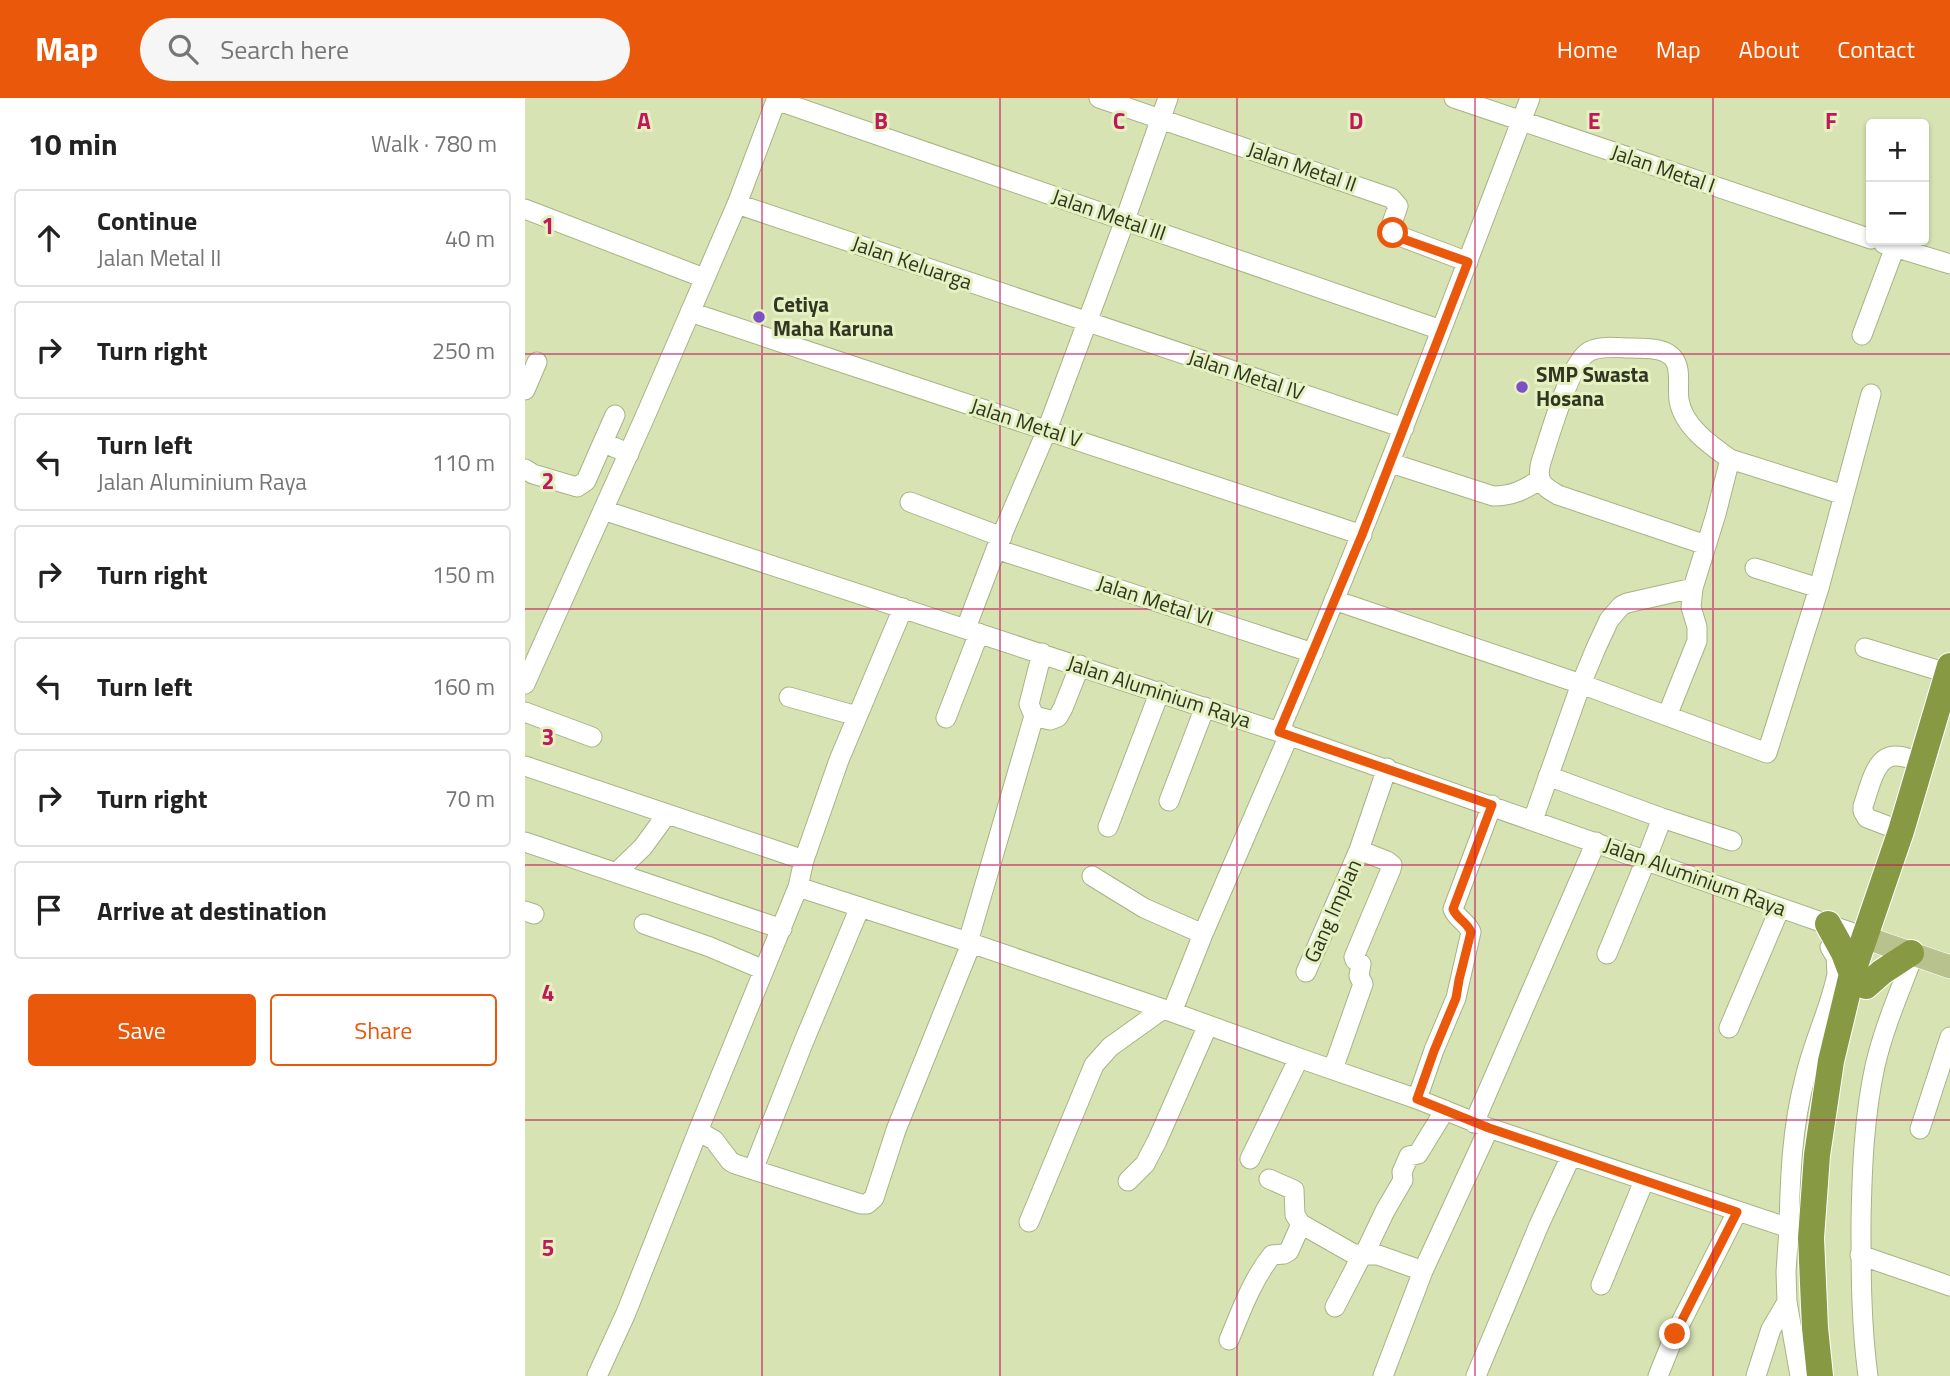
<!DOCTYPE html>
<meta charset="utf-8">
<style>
body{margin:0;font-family:"Titillium Web",sans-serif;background:#f6f6f6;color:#222}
.controls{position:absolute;right:21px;top:21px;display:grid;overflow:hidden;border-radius:7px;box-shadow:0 2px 5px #0004}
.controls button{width:63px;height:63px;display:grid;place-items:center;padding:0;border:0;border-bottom:2px solid #e0e0e0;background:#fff;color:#222;font:35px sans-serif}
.stop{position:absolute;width:21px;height:21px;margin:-16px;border:5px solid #ea580c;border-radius:50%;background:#fff}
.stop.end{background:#ea580c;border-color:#fff;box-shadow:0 2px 7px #0008}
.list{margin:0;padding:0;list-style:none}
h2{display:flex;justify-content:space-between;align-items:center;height:91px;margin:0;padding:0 28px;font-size:30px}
h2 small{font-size:23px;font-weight:400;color:#767676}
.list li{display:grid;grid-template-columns:46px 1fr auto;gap:21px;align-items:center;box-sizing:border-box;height:98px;margin:0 14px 14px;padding:0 14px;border:2px solid #e0e0e0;border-radius:7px}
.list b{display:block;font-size:26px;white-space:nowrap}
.list p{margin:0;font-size:23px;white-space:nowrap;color:#767676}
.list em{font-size:23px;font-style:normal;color:#767676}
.actions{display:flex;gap:14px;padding:21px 28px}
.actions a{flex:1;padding:16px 0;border:2px solid #ea580c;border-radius:7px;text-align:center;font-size:24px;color:#ea580c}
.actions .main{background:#ea580c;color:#fff}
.icon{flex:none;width:38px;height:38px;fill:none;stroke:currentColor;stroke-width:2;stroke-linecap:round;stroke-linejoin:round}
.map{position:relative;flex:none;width:1425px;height:1278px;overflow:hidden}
header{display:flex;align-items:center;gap:42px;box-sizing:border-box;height:98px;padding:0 35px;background:#ea580c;color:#fff}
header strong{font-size:33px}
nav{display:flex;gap:38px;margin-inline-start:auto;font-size:24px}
.search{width:490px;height:63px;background:#f6f6f6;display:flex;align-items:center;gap:18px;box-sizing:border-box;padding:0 24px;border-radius:38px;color:#767676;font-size:26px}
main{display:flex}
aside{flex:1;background:#fff}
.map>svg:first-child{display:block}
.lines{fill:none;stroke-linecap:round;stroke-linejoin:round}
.minor-casing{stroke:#a8b385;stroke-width:21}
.major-casing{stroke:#fff;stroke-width:24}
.highway-casing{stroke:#fff;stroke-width:28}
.minor{stroke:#fff;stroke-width:19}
.major{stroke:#b7c28e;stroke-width:23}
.highway{stroke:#879942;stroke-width:26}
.route{stroke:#ea580c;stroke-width:9}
.grid{fill:none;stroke:#c2185b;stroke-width:2;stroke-opacity:0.55}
.poi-dot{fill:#804ec6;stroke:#e4f1c0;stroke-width:2.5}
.labels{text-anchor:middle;stroke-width:6;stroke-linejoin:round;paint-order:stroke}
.street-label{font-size:21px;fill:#313522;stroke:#e4f1c0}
.poi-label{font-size:21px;font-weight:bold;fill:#313522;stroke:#e4f1c0;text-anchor:start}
.grid-label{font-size:23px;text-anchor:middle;font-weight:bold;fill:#c2185b;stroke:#e4f1c0;stroke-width:6;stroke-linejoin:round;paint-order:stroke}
</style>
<header>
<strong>Map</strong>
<div class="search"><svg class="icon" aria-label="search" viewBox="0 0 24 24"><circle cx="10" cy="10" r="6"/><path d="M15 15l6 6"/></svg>Search here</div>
<nav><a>Home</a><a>Map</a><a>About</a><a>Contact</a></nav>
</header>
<main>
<aside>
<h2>10 min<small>Walk · 780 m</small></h2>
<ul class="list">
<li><svg class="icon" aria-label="ahead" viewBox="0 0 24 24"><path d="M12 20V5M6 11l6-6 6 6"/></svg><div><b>Continue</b><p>Jalan Metal II</p></div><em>40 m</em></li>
<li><svg class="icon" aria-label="right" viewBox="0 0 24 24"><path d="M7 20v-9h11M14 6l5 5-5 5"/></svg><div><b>Turn right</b></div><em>250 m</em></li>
<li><svg class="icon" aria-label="left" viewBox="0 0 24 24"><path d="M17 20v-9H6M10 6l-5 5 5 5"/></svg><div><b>Turn left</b><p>Jalan Aluminium Raya</p></div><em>110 m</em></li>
<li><svg class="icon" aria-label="right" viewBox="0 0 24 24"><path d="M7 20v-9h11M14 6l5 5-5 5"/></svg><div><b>Turn right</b></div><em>150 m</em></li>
<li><svg class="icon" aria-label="left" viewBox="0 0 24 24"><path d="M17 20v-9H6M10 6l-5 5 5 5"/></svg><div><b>Turn left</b></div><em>160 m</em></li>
<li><svg class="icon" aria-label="right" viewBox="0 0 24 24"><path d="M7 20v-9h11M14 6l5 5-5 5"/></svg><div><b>Turn right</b></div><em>70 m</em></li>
<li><svg class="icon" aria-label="arrive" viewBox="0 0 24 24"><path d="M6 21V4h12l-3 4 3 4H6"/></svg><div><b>Arrive at destination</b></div></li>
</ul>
<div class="actions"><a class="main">Save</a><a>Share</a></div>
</aside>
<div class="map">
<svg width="1425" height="1278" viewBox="0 0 1425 1278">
<rect width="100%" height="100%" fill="#d7e3b3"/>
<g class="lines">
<defs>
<path id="minor" d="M574,0L866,100L873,108L866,128L869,136L943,164
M929,0L1346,141
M251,2L916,232
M212,106L879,330
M0,111L179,180
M1359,146L1425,166
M165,214L837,437
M1337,237L1370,149
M0,292L12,264
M78,344L90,317
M1205,361L1319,397
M866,365L968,398C987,398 1000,392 1015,381
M0,371L8,376L52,389L61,383L78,344L104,356
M385,404L477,439
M78,412L754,634L1339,839
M471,451L788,555
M1230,470L1294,490
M809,502L1056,586L1242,655L1294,490L1346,296
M441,530L471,451L522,332L600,122L643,0
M1340,550L1425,576
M0,586L119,321L212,106L252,0
M264,599L332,618
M0,614L67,639
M509,618L504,606L517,555
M1142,618L1172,543V529L1166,509L1168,490L1191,416L1205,361C1185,347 1158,328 1154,302C1152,289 1157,270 1148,260C1139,249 1121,251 1108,250C1095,250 1077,247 1065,253C1045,262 1024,341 1016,364C1011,383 1017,388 1033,397L1181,447
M421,620L454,535
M754,634C844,425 924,212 1005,0
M0,668L279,762
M1023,678L1137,720L1207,743
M644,703L680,609
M1008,722L1056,586L1071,550L1084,522L1096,508L1102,505L1168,490
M583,729L635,593
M1376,733L1342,720L1338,713V708C1344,693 1349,659 1369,658C1378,657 1388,662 1396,664
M0,744L257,831
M91,775L118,749L142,716
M567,778L619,810L678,836
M273,789L443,844L647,914L774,960L892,1001L964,1030L1264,1130L1261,1174L1262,1204L1275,1278
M0,813L9,816
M119,826L185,849L239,872
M443,844L509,618L525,622L533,619L538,610L555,567
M1082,856L1121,762L1137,720
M781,874L834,752
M647,914L678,836L764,637
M1204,930L1255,810
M808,971L838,886L834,878L836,866L830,862L829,859L866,771L867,767L862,763L834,752L862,670
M892,1001L909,952L931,900L946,834C942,824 932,821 928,811L967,707
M949,1025L1071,744
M1395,1031L1425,939
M173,1033L189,1042L205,1063L210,1066L336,1106H342L349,1100L371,1032L446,846
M725,1061L774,960
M228,1072L279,943L335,809
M744,1081L769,1092L770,1117L776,1126L827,1155L837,1157H853L898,1173
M603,1083L620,1066L632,1043L683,927
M504,1124L569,967L585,949L638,911
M1264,1130C1265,1080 1267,1029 1280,980C1288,944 1305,911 1312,876L1311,859L1305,849
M839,1157L860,1113L878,1082L877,1074L884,1058L893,1056L920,1012
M1335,1157L1425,1188
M1076,1187L1119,1083
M810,1209L837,1157
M704,1242C716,1213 727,1182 747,1157L759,1156L764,1153L776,1126
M72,1278L101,1215L173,1033L273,789L279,762L314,662L378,510
M858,1278L898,1173L964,1030
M951,1278L1014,1127L1046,1058
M1133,1278L1150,1236L1212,1114
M1231,1278L1246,1231L1262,1204
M1343,1278C1336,1226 1336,1175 1336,1123C1337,1070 1339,1019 1350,968C1359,929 1375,893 1389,856"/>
<path id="major" d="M1339,839L1425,869"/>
<path id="highway" d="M1303,826L1319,855L1327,876
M1341,888L1357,874L1386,855
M1295,1278L1290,1230L1286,1140L1292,1057L1306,963L1327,876L1376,733L1425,568"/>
</defs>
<use href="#minor" class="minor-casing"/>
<use href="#major" class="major-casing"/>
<use href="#highway" class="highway-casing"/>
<use href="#minor" class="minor"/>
<use href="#major" class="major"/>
<use href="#highway" class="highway"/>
</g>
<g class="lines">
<path class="route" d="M868,135L878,141L943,164L837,437L754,634L967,707L928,811C932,821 942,824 946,834L934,882L931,900L909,953L892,1001L964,1030L1212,1114L1150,1236"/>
</g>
<path class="grid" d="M237,0V1278M475,0V1278M712,0V1278M950,0V1278M1188,0V1278M0,256H1425M0,511H1425M0,767H1425M0,1022H1425"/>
<g class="poi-dot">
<circle cx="234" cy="219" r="7"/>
<circle cx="997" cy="289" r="7"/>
</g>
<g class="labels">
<g class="street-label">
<text transform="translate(777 69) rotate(19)" y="7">Jalan Metal II</text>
<text transform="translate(1138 71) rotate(19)" y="7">Jalan Metal I</text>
<text transform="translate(584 117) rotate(19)" y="7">Jalan Metal III</text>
<text transform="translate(387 165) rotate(19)" y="7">Jalan Keluarga</text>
<text transform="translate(721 277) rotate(18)" y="7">Jalan Metal IV</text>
<text transform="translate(501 325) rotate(18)" y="7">Jalan Metal V</text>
<text transform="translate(630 503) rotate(18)" y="7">Jalan Metal VI</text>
<text transform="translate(634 594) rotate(18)" y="7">Jalan Aluminium Raya</text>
<text transform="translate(1170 779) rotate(20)" y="7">Jalan Aluminium Raya</text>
<text transform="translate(808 813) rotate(-66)" y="7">Gang Impian</text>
</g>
<g class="poi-label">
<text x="248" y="214">Cetiya<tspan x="248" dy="24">Maha Karuna</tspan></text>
<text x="1011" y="284">SMP Swasta<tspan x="1011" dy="24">Hosana</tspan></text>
</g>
</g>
<g class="grid-label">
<text x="119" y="31">A</text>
<text x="356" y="31">B</text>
<text x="594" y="31">C</text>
<text x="831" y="31">D</text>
<text x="1069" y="31">E</text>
<text x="1306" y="31">F</text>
<text x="23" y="136">1</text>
<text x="23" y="391">2</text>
<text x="23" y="647">3</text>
<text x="23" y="903">4</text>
<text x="23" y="1158">5</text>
</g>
</svg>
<div class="controls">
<button>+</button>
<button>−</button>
</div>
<div class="stop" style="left:868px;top:135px"></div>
<div class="stop end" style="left:1150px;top:1236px"></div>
</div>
</main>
